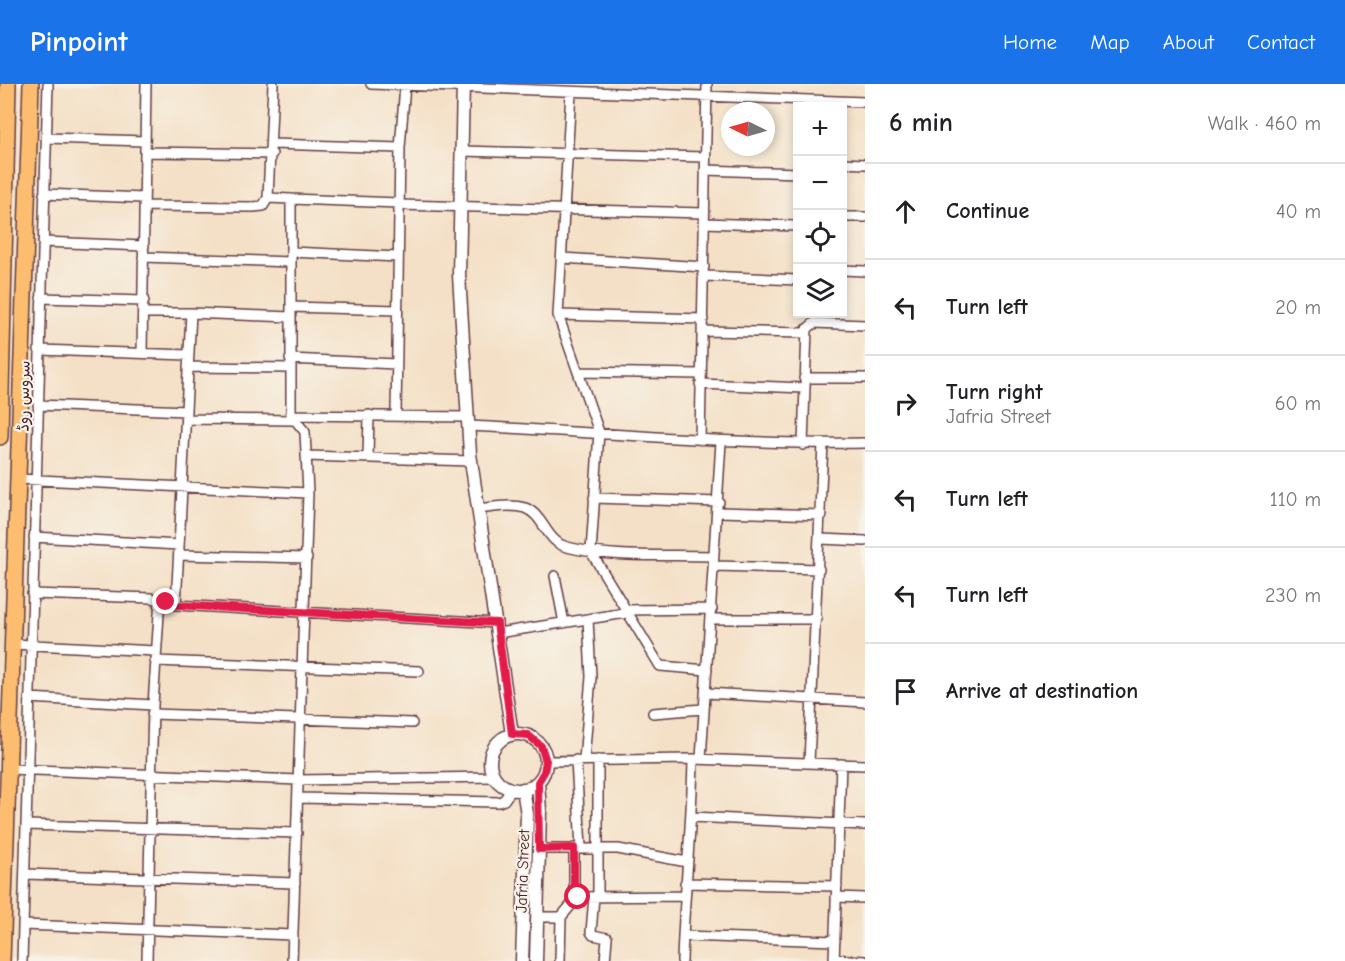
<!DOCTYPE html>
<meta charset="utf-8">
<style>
body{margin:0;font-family:"Comic Neue","Playpen Sans Arabic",sans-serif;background:#f2f2f2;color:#202124}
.controls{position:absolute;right:18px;top:18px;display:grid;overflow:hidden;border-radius:0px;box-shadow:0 3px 9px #0003}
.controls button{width:54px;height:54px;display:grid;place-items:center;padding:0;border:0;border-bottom:2px solid #e0e0e0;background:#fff;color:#202124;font:30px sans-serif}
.compass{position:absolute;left:721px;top:18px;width:54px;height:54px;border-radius:50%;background:#fff;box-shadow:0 3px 9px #0003;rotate:275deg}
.stop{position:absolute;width:18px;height:18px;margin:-14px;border:4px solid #e11d48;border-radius:50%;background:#fff}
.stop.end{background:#e11d48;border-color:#fff;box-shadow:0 2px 6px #0008}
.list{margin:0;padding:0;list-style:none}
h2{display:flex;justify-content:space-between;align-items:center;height:78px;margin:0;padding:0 24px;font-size:26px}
h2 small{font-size:20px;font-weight:400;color:#757577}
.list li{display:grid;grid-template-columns:39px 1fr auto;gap:18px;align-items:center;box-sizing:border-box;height:96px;padding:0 24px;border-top:2px solid #e0e0e0}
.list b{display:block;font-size:22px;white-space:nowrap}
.list p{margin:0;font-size:20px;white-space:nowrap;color:#757577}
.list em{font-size:20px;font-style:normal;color:#757577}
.icon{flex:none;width:33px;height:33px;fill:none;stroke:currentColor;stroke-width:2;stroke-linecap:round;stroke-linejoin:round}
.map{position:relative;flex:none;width:865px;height:877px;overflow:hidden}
header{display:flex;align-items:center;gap:36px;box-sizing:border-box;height:84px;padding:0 30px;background:#1a73e8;color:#fff}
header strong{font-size:28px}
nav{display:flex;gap:33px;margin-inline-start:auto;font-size:21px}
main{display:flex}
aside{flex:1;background:#fff}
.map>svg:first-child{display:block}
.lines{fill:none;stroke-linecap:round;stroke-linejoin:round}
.minor-casing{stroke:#643c42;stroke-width:12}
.tertiary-casing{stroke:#643c42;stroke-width:15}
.primary-casing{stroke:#643c42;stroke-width:18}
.minor{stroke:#fff;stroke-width:9}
.tertiary{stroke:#fff;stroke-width:12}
.primary{stroke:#fcbd6f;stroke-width:15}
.route{stroke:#e11d48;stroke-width:8}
.labels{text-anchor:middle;stroke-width:4.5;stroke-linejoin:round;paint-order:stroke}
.street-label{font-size:16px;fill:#4a1f2b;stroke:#f7f3e8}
</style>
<header>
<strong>Pinpoint</strong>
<nav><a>Home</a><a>Map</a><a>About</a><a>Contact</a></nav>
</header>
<main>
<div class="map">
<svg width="865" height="877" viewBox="0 0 865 877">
<rect width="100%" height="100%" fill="#f7f3e8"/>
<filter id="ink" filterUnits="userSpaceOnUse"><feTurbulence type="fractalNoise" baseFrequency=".0167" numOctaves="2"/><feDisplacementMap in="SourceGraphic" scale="12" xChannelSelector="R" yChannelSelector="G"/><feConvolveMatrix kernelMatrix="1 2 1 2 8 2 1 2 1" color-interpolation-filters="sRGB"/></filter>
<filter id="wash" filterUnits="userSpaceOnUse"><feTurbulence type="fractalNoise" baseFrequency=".008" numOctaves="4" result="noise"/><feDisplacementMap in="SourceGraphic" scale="24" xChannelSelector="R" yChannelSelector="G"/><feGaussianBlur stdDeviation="1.35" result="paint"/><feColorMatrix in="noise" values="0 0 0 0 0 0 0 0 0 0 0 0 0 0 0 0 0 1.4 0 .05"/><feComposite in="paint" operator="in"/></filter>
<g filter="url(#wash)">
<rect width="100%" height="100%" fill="#f4e0c6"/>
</g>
<g filter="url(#ink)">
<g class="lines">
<defs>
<path id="minor" d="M273,0L268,114L291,115V331L305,348L308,409L292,877
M371,0L865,18
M571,8L558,231L599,348L591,468L660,582L707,586
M46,54L145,57
M272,60L400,64
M461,67L705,73
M145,68L272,70
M842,79L865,80
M705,86L798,89
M44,110L144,114
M291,115L399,119
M399,121L704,129
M144,122L253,123L263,122L268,114
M842,133H865
M704,139L798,142
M43,158L144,162
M291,168L398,173
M143,173L291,178
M562,174L704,183
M842,186L865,187
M704,192L798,196
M41,214L144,217
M291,223L397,226
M144,229H191L176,521
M191,229L291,233
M558,231L703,235
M703,247L805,249
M39,266L189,271
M142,269L146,0
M290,275L396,280
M188,283L291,284
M578,288L700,290
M804,294H865
M700,300L804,304
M38,321L186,327
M291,331L468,333
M396,331L400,64L405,1
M186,335L294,336
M468,342C601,348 733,361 865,359
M700,356L707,0
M803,361L807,245L814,239L865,241
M306,372L471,377
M368,374L369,331
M18,395L308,409
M594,414L719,418
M479,425C493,423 511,420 525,424C544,431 546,458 567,463C614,475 667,470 714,472
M719,428L822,431
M34,453L179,461
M821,455L865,457
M179,471L307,474
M715,482L819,485
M555,492L564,539
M32,510L152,514L176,521L497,539
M625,526L712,525
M711,535H817
M498,549L626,529
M13,560L156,567
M155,577L419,587
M706,609L865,618
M29,614L153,621
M653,629L703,625
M152,630L412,639
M701,675L721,358
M576,676L581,764
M584,676L591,593L588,535
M546,677L693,675L865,681
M809,679L823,359
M9,685L299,696L494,693
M298,714L499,718L504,716L512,705
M692,733L865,741
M26,741L297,749
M574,764V816
M539,765H618L687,778
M25,790L295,799
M685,799L837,802
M594,813L591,848L593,851L607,854L605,877
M598,813V676
M836,813L865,814
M537,833H561L578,813L684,812
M23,841L293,851
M683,852L835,857
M834,875L865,877
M22,877L48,0
M147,877L153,621L160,515
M560,877L561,833
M682,877C684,809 692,743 693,675
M834,877L841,680"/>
<path id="tertiary" d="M463,0L459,191L470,370L512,650
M490 678a28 28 0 1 1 56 0a28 28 0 1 1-56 0Z
M522,877L527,730L523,705
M536,877L540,727L538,698"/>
<path id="primary" d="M0,353L8,0
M2,877L31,0"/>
</defs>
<use href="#minor" class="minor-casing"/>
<use href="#tertiary" class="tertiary-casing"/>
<use href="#primary" class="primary-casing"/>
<use href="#minor" class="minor"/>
<use href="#tertiary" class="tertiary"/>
<use href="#primary" class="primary"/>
</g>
</g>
<g class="lines" filter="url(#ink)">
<path class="route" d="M166,518L176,521L497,539L512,650L528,651L541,662L546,677L544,688L538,698L539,765L574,764V816L578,813"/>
</g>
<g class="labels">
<g class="street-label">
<text transform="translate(23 312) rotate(-89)" y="6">سروس روڈ</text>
<text transform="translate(522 787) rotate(-88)" y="6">Jafria Street</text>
</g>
</g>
</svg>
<div class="controls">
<button>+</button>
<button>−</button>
<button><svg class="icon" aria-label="locate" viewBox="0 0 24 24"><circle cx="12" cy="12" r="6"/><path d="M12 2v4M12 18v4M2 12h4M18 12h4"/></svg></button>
<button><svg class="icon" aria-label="layers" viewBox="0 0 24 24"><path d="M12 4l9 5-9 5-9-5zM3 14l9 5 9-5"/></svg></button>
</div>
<svg class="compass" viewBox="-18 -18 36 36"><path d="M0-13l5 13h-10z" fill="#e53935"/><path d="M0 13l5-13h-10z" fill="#757577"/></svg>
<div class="stop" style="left:578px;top:813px"></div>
<div class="stop end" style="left:166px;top:518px"></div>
</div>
<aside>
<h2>6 min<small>Walk · 460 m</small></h2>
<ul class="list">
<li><svg class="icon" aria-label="ahead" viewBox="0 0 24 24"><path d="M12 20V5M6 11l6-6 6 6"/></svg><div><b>Continue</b></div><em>40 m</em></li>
<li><svg class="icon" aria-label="left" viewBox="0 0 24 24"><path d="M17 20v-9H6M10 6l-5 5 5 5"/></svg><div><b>Turn left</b></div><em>20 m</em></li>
<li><svg class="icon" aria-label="right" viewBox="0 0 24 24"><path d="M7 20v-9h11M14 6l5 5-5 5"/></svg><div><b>Turn right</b><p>Jafria Street</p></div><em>60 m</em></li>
<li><svg class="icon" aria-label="left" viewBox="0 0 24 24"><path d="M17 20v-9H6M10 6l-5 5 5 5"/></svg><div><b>Turn left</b></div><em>110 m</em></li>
<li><svg class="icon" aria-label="left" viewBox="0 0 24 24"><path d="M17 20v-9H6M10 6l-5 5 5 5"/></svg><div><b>Turn left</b></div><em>230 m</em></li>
<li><svg class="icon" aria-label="arrive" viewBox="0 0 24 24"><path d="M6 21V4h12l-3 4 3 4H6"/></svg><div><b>Arrive at destination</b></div></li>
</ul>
</aside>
</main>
